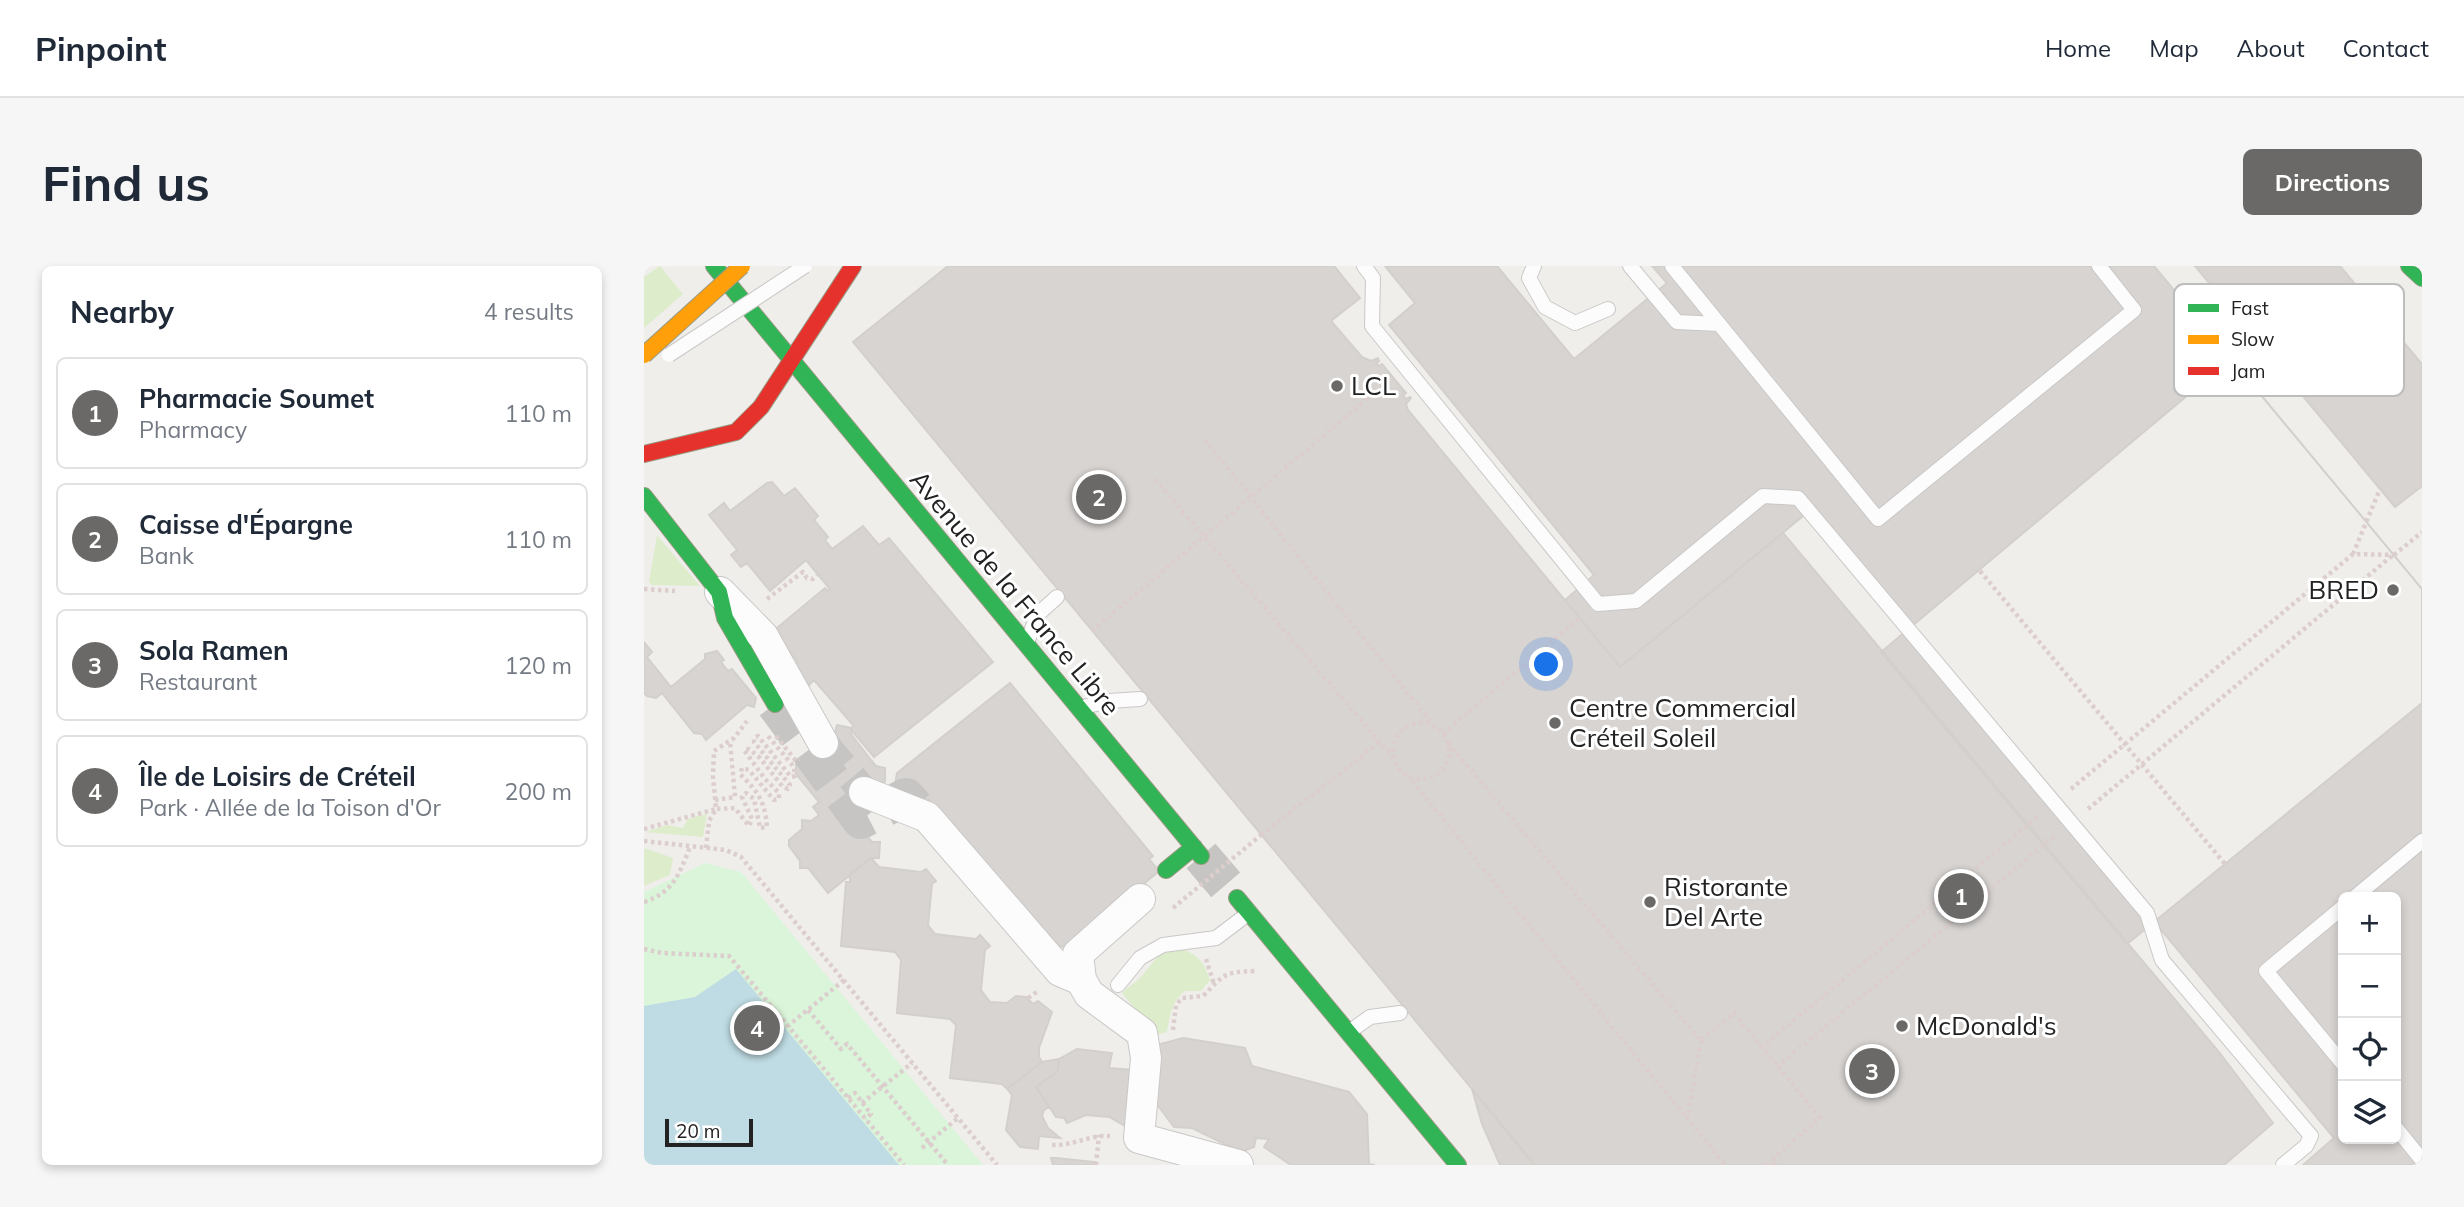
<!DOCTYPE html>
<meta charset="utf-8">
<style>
body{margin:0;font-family:Mulish,sans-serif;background:#f6f6f7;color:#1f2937}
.controls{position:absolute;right:21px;bottom:21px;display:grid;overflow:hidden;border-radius:10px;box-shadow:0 4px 10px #0003}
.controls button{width:63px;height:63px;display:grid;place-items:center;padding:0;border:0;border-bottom:2px solid #e0e1e3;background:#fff;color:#1f2937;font:35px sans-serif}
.scale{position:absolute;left:21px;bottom:18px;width:88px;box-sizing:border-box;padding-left:7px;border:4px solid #222;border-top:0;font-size:19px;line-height:24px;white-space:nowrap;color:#222;-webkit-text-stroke:5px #fff;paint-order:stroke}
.you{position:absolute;left:903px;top:399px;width:24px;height:24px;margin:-18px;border:5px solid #fff;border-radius:50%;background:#1a73e8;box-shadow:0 0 0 10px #1a73e833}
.badge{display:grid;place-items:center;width:46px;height:46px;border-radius:50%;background:#6a6968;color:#fff;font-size:23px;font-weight:700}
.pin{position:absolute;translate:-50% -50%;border:4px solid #fff;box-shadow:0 2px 7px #0006}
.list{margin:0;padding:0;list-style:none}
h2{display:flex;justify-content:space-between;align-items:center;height:91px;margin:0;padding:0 28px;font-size:30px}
h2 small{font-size:23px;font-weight:400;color:#747a83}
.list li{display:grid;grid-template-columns:46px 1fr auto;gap:21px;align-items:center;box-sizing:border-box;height:112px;margin:0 14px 14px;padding:0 14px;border:2px solid #e0e1e3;border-radius:10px}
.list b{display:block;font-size:26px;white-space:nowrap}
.list p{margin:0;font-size:23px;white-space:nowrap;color:#747a83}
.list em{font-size:23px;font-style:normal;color:#747a83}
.icon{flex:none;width:38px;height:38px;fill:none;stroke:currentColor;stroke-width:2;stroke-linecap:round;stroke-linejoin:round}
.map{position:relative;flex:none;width:1778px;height:899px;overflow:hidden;border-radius:10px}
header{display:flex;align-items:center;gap:42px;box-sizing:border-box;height:98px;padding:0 35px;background:#fff;border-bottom:2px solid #e0e1e3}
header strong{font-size:33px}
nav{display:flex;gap:38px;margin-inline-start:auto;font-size:24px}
.intro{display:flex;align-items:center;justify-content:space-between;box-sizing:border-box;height:168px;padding:0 42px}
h1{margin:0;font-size:49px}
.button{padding:18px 32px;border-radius:10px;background:#6a6968;color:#fff;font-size:24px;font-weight:700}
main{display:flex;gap:42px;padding:0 42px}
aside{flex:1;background:#fff;border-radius:10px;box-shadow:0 4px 10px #0003}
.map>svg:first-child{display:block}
.grass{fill:#ddeccb}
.park{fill:#daf5da}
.water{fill:#bfdbe3}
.building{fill:#d7d4d2;stroke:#d3d0cc;stroke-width:2;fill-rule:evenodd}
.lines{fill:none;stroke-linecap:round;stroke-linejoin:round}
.street-tunnel{stroke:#c7c5c3;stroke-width:30;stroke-dasharray:30 15;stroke-linecap:butt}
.secondary-tunnel{stroke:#c7c5c3;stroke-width:38;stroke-dasharray:38 19;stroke-linecap:butt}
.lane-casing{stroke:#c9c8c7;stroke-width:16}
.street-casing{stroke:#c9c8c7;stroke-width:32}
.fast-casing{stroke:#999a82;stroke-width:18}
.jam-casing{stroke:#999a82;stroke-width:18}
.path{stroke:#dccecd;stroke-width:4.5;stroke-dasharray:3.5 3.5;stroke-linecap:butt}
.lane{stroke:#fdfcfc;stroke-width:14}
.street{stroke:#fdfcfc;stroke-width:30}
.fast{stroke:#30b455;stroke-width:16}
.jam{stroke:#e5322d;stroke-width:16}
.lane-bridge-casing{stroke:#c9c8c7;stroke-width:16;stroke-linecap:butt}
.slow-bridge-casing{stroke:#999a82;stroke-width:18;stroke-linecap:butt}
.path-bridge{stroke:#dccecd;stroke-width:4.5;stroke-dasharray:3.5 3.5;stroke-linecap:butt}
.lane-bridge{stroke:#fdfcfc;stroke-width:14}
.slow-bridge{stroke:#ff9f0a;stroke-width:16}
.poi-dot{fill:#6a6968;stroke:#fff;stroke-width:2.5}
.labels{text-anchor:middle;stroke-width:6;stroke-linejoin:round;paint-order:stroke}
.poi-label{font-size:26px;fill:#222;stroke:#fff;text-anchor:start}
.street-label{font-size:26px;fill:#222;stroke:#fff}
.key{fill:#fff;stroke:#bdbdbd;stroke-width:2}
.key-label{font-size:19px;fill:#222}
</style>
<header>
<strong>Pinpoint</strong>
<nav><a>Home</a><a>Map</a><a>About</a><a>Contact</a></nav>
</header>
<div class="intro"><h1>Find us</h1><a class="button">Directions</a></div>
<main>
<aside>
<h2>Nearby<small>4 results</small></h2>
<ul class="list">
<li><span class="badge">1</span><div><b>Pharmacie Soumet</b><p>Pharmacy</p></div><em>110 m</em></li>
<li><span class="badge">2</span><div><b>Caisse d'Épargne</b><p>Bank</p></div><em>110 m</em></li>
<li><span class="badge">3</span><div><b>Sola Ramen</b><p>Restaurant</p></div><em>120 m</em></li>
<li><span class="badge">4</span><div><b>Île de Loisirs de Créteil</b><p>Park · Allée de la Toison d'Or</p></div><em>200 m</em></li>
</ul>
</aside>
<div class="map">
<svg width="1778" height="899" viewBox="0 0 1778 899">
<rect width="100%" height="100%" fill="#f0eeeb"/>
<path class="grass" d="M16,0L39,28L0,62V11Z
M13,269L56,320L8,319L5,316Z
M63,548L59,571L1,566L24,559L39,562L44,553Z
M0,582L29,592L26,609L0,620Z
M539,684C555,688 561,699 566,714L557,725H541C527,736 526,750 523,766L512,769L478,727C484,721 491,717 497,711C513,693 511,686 539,684Z"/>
<path class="park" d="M61,597L97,606L339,899H0V626Z"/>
<path class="water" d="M92,703L255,899H0V740L51,731Z"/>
<path class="building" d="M304,0H690L716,32L687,55L718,91L727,95L734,92L735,95L732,97L735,100L738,98L762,127L759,130L762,133L766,131L767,132L762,138L764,144L976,401L1139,267L1575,786L1629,857L1580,899H891L209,76Z
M741,0H853L930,93L1023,17L1008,0H1510L1778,323V899H1659L1690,872L1411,536L1164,246L976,401L921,334L950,309L745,59L771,37ZM1699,631H1752V873H1699Z
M1551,0H1696L1778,98V220L1751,241Z
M1587,93L1778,323V437L1483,678L1237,386Z
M128,216L140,230L151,222L174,250L170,254L184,271L181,274L188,283L219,260L235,279L245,272L349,396L230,491L208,465L209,459L170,414L165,419L147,400L154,396L128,366L181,322L184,325L186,323L162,294L126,325L103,297L97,301L87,289L93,284L65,249L80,237L86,245L123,217Z
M0,376L8,386L3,391L27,421L61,393V388L73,385L80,394L77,396L84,405L88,403L112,432L110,441L103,439L62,474L58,468L50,467L18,427L12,432L3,430L0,427Z
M366,417L509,590L505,593L515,605L424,681L401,680L285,534L272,532L250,525L253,507Z
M193,459L208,462L207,468L227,494L232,500L241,502V515L237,519L232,516L200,543L209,545L208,552L228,576H236L235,592H227L184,627L164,602H156V595L145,580V574L158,563V554L167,555L175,549L169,541L175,536L152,508V499L191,467Z
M227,592L235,601L277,606L282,603L292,615L288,618L284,659L291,668L332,673L336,669L346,680L341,684L337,724L346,736L363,737L372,730L382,731L389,738L394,735L408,746L395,782V791L398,796L363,823L358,818L306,812L312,759L306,753L253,747L257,694L251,686L197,680L202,616H206V608Z
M539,772L601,782L608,800L705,826L723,848L725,898L731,899H647L620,881L625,873L612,872L610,881L597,886L548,862L530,861L506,829L509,780Z
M433,783L468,787L465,802L490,804L481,860L465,851L442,849L423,857L420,852L412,851L392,821L414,805L415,793Z
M415,793L414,805L392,821L405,841L400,844L398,850L404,862L416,872L395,870L394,883L376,881L362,864L368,829L363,823L398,796Z
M828,823L878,884L891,899H856L838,858Z
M407,892H412L451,896L450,899H409Z"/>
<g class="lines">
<path class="street-tunnel" d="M179,477L220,526"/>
<path class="secondary-tunnel" d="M131,438L217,554L262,531L273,543
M557,590L593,632"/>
<defs>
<path id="lane" d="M720,0L729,12L728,60L954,338L992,335L1119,230L1154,232L1503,647L1518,694L1667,870L1662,880L1639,899
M890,0L885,12L901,41L931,57L964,43
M986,0L1033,56L1075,58
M1028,0L1234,253L1490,44L1455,0
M384,374L393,349L413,331
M439,441L465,435L496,433
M1711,631L1778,575
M1699,641L1622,705L1699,798
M474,719L496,692L519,679L572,672L605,647
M705,766L726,751L756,747
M1752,862L1778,894"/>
<path id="street" d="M76,326L119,370L179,477
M220,526L283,551L416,705L437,714L445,728L498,767L502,792L495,872L594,899
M437,714L434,688L496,633"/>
<path id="fast" d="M70,0L557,590
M1765,0L1778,12
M0,230L75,326L81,352L131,438
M522,604L550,581
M593,632L814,899"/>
<path id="jam" d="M0,188L92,166L117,141L209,0"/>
</defs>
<use href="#lane" class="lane-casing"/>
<use href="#street" class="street-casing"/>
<use href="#fast" class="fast-casing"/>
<use href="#jam" class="jam-casing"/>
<path class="path" d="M561,174L790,460
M511,213L750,493
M1777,220L1778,222
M1336,305L1581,598
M0,323L31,325
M123,333L159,306L163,312L169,313L173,309
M448,365L745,114
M749 485a28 28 0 1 1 56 0a28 28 0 1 1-56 0Z
M799,468L937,351
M132,470L152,495L155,493
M804,477L1057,775L1090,747L1176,852L1128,894L1132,899
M764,510L1081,899
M1427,523L1709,288L1750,289
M71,534L91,531L86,475
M1444,543L1749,289
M0,563L72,543L69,510L70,485L90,472L103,455
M617,569L736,476
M0,575L82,584L97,591L353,899
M62,582L65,555L72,543L91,542L105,560L108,553L98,531L102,527L110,533L116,562L123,561C121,535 114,526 96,508L98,502L105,504L130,534L135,533V527L121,513L100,484L105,483L115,491L139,521L144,523L146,519L110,476V472L114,470L147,511L151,510L150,501L124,470
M0,636C30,626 35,608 46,581
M0,683L18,687L85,690L144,760
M562,693L570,718
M200,714L144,760L260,899
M384,732L394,725
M164,744L197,783L203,778L304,899
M529,764L532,739L538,732L559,730C581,708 579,706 611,705
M1117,782L1396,549
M1133,801L1412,569
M204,832L211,827L227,848L221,853
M218,837L268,797
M1043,854L1057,775
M408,879C429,880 444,869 466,870
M278,882L314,852
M452,899L455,869
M1122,899L1128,894"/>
<use href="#lane" class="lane"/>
<use href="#street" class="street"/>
<use href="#fast" class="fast"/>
<use href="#jam" class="jam"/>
<defs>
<path id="lane-bridge" d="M25,89L161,0"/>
<path id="slow-bridge" d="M0,89L98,0"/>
</defs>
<use href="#lane-bridge" class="lane-bridge-casing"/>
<use href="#slow-bridge" class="slow-bridge-casing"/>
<path class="path-bridge" d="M1709,288L1736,223
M1750,289L1778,266
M529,642L617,569"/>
<use href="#lane-bridge" class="lane-bridge"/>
<use href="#slow-bridge" class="slow-bridge"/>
</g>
<g class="poi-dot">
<circle cx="693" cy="120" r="7"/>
<circle cx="1749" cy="324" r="7"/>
<circle cx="911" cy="457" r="7"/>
<circle cx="1006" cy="636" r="7"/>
<circle cx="1258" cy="760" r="7"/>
</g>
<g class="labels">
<g class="poi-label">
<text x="707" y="129">LCL</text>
<text x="1735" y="333" text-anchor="end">BRED</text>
<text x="925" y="451">Centre Commercial<tspan x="925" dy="30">Créteil Soleil</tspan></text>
<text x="1020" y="630">Ristorante<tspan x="1020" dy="30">Del Arte</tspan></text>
<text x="1272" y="769">McDonald's</text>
</g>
<g class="street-label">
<text transform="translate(371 327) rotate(50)" y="9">Avenue de la France Libre</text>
</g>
</g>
<rect x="1530" y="18" width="230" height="112" rx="10" class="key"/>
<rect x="1544" y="38" width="31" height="8" fill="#30b455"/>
<rect x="1544" y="69" width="31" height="9" fill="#ff9f0a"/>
<rect x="1544" y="101" width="31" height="8" fill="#e5322d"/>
<g class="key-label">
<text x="1587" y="49">Fast</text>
<text x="1587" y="80">Slow</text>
<text x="1587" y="112">Jam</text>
</g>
</svg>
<div class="controls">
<button>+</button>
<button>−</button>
<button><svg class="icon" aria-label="locate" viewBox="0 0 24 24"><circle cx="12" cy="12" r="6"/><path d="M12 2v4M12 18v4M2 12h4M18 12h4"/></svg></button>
<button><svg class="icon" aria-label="layers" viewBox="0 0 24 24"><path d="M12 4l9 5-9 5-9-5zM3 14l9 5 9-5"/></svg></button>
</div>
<div class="scale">20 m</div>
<div class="you"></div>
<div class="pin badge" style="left:1317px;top:630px">1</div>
<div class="pin badge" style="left:455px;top:231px">2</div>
<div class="pin badge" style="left:1228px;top:805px">3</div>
<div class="pin badge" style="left:113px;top:762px">4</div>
</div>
</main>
